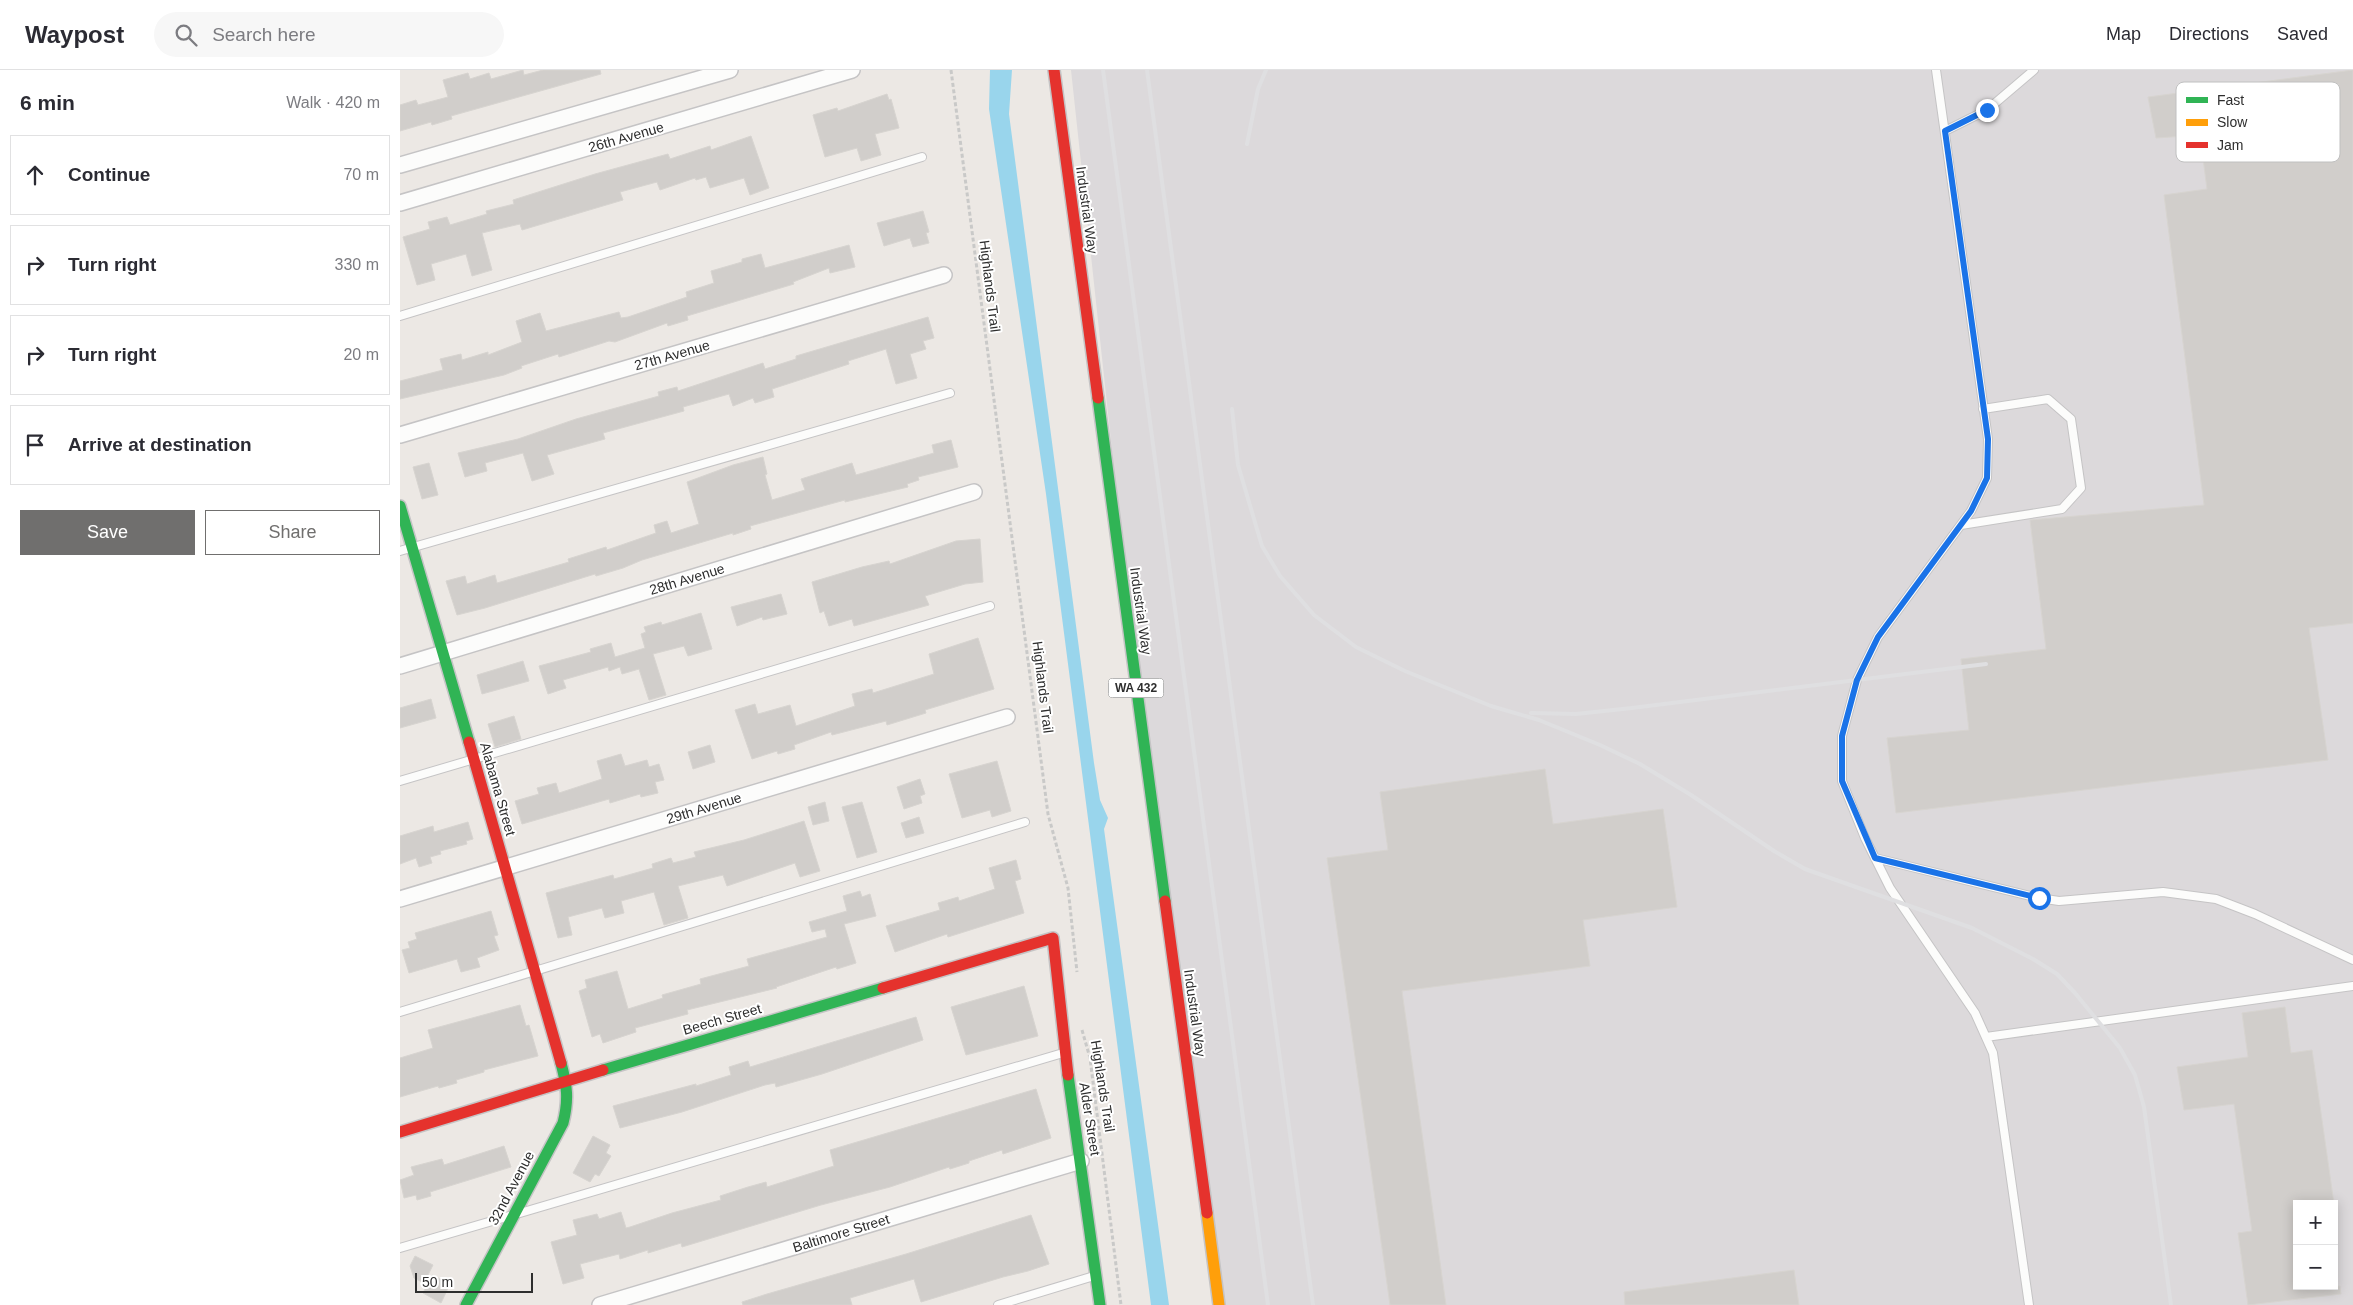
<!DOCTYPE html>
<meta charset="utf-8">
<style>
body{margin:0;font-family:Arial,sans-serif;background:#f7f7f7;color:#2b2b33}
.controls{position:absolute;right:15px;bottom:15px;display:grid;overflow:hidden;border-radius:0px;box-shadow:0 2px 12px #0003}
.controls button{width:45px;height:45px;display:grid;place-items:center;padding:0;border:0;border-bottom:1px solid #e1e1e2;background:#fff;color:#2b2b33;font:25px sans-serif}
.scale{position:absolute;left:15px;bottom:12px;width:118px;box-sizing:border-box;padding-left:5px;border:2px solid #2e2e2e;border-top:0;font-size:14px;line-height:18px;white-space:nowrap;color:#2e2e2e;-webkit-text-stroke:4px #fff;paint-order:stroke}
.stop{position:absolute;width:15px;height:15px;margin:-11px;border:4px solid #1a73e8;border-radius:50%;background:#fff}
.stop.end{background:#1a73e8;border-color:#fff;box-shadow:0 1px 5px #0008}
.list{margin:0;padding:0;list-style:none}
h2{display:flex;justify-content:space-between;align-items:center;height:65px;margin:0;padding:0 20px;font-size:21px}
h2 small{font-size:16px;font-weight:400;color:#7c7c81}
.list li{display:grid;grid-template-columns:32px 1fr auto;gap:15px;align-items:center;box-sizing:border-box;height:80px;margin:0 10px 10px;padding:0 10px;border:1px solid #e1e1e2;border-radius:0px}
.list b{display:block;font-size:19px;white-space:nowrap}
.list em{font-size:16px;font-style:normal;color:#7c7c81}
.actions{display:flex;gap:10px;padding:15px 20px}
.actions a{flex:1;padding:11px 0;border:1px solid #706f6e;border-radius:0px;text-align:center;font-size:18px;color:#706f6e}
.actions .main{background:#706f6e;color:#fff}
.icon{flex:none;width:28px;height:28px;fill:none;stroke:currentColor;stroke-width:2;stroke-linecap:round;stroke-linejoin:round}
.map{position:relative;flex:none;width:1953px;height:1235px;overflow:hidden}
header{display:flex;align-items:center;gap:30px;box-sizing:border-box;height:70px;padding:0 25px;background:#fff;border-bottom:1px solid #e1e1e2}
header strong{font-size:24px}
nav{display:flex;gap:28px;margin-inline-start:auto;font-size:18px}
.search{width:350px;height:45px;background:#f7f7f7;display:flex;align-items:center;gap:12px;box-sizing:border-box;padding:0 18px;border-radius:28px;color:#7c7c81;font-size:19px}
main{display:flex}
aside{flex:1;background:#fff}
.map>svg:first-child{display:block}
.industrial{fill:#dcd9db;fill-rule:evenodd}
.water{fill:#99d5ec}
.building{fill:#d1cecb;stroke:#d7d4d0}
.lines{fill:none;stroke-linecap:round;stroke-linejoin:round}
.lane-casing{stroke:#c5c4c5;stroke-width:10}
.street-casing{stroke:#c5c4c5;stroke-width:18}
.fast-casing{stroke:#c5c4c5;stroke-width:14}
.slow-casing{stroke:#c5c4c5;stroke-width:14}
.jam-casing{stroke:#c5c4c5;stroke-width:14}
.path{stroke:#c9c9c8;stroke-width:3;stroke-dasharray:4 2.5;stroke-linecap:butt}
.lane{stroke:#fcfcfb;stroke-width:8}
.street{stroke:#fcfcfb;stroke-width:15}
.fast{stroke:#30b455;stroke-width:11}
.slow{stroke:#ff9f0a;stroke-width:11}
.jam{stroke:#e5322d;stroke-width:11}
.rail{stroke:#dfdfe1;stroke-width:4}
.route{stroke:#1a73e8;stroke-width:6}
.labels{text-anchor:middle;stroke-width:4;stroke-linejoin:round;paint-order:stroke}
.shield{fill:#fff;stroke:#6d6d6d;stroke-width:1}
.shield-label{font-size:12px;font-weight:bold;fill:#2e2e2e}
.street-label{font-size:14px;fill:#2e2e2e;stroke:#fff}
.key{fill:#fff;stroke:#c0c0c0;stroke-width:1}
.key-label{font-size:14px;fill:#2e2e2e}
</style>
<header>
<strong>Waypost</strong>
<div class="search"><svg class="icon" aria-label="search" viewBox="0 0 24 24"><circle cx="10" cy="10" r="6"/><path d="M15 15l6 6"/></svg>Search here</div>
<nav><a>Map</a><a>Directions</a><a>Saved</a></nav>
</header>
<main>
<aside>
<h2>6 min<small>Walk · 420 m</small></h2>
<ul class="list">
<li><svg class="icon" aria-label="ahead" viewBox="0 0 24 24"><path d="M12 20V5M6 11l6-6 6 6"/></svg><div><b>Continue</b></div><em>70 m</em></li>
<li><svg class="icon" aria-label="right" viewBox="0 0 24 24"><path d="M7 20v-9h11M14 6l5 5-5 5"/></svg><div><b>Turn right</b></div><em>330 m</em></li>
<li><svg class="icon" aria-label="right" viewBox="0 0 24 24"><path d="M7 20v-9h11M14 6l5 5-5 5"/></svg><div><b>Turn right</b></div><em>20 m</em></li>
<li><svg class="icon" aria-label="arrive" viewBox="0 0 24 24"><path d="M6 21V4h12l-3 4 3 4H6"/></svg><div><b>Arrive at destination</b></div></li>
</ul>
<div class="actions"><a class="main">Save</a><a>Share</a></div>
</aside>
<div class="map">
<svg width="1953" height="1235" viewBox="0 0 1953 1235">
<rect width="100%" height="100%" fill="#ece8e4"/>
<path class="industrial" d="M671,0H1953V1235H820L743,668ZM1897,1134H1934V1216H1897Z"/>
<path class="water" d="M590,0H612L609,44L694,693L700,730L708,748L704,759L769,1235H751L646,424L589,39Z"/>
<path class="building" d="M123,0L124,5L143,0H200L201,4L51,46L52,49L32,55L31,52L0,61V35L16,30L18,35L48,27L43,10L68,3L70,9L89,3L91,9Z
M1953,0V553L1909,558L1928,690L1496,743L1487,668L1569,660L1561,589L1646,579L1630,450L1804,435L1764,125L1807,119L1800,65L1756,68L1748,27Z
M487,24L489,30L491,29L499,58L475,64L481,85L461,91L457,78L425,87L413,45L437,38L438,41Z
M351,66L369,118L350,125L344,108L310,118L306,107L296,110L295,108L260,120L257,112L220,122L223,130L122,160L120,154L82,163L92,200L72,206L66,184L31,194L35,210L17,215L3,167L30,159L28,152L47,147L50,155L87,144L86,141L114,134L113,130L195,104L268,84L270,89L310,76L311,80Z
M523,141L529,162L526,163L529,173L513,177L510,168L484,176L477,153Z
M449,175L455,197L430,203L429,198L393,212L394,214L287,246L288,250L268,256L267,253L215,272L209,271L159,287L158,284L121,296L122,298L104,305L0,329V311L43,300L40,289L61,284L62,290L88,282V285L122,272L116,251L140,243L146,261L219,242L221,248L228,247L287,227L286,222L314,213L311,201L342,192V189L361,184L365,198Z
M528,247L534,268L523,271L526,279L510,284L517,308L496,314L486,279L448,291L449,294L372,319L374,327L355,333L353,328L333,336L329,324L283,337L284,341L203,363L205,369L147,385L154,404L132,411L123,383L85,393L87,401L65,407L58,383L118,369L176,349L259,326L258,322L277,317L278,321L363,293L365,299L396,289V286Z
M551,370L558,397L518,407L519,410L507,414L508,417L445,432V430L350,456L351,459L333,465V463L242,490L223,498L196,506L195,504L85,538L57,545L46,511L65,506L67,514L95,505L97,513L169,492L168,489L206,477L207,480L256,463L254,455L267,451L271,463L299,454L287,412L333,395L363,387L367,404L365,405L372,430L405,420L401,409L452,393L456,405L534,383L532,375Z
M29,393L38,425L22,429L13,397Z
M580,469L583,512L565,514L525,526L529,535L454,556L452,549L429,556L424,541L420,543L412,512L462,497L489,491L490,494L556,471Z
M381,524L387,544L363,550L362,547L337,556L331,537Z
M301,543L312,579L288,586L284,576L253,584L266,625L249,630L239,599L222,604L220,597L209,601L208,597L163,610L166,618L148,624L139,596L191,582L190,579L211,573L215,587L245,578L241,564L246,562L244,557L261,552L262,555Z
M578,568L594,619L525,640L526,643L487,655L486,651L432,665L431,662L394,675L395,679L378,684L377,681L352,689L335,640L355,634L358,644L390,635L396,656L455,636L452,624L472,619L473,623L534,604L529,584Z
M123,591L129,611L82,624L77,605Z
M31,629L36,648L0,658V638Z
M114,646L121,669L95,677L88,654Z
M310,675L315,692L293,699L288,682Z
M221,684L225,696L247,690L249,697L259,694L264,710L255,712L258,723L241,727L240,724L210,733L209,729L122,754L115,731L139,724L137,718L156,713L159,723L202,709L197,691Z
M597,691L611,741L592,747L590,740L562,748L549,704Z
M1145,699L1153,754L1263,739L1277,837L1183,850L1190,896L1002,921L1046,1235H990L927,788L988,780L980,722Z
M520,709L525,724L520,726L522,733L504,739L497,717Z
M425,732L429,751L413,755L408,737Z
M462,732L477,782L457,788L442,737Z
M519,747L524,763L506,768L501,753Z
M404,751L420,801L400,807L395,793L327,816L323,805L278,816L288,848L264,855L254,822L221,831L224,843L205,848L202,838L168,847L172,865L158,868L146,823L213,805L214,809L253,798L252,794L271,788L273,793L296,787L294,782L344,770Z
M68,752L73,769L66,771L67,774L40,781L41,784L30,787L32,793L19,797L16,788L0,794V766L33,756L34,762Z
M616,790L621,809L615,811L624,843L548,867L547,864L495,882L486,856L540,840L538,833L558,827L559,831L595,819L589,798Z
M460,821L462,827L470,824L476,846L444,854L456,893L437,899L436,897L376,917L377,918L287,940L288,944L235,958L236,962L203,973L200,964L192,967L179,921L187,918L185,910L217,901L228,939L263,928L262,925L301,914L300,909L349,896L347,889L427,867L425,859L412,862L409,852L447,841L443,826Z
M91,841L98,865L94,866L99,880L77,888L80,897L61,902L57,889L9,903L2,880L10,878L8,872L17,869L15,863Z
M624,916L638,966L566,985L551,937Z
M120,935L126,956L129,955L138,986L84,1000V1002L56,1010L57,1013L39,1018L38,1016L0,1027V988L33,978L28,960Z
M1885,937L1891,983L1912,980L1934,1134H1897V1216H1940L1941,1224L1848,1235L1838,1163L1852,1161L1834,1034L1784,1040L1777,997L1848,987L1842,943Z
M516,947L523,970L422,1004L376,1017L375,1013L365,1015L282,1042L220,1058L213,1036L296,1014V1016L331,1005L329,997L348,991L350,997Z
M636,1019L651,1068L603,1084L602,1080L569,1091V1093L550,1099L549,1097L490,1117L421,1135L282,1177L281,1173L248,1183V1180L220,1189L219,1184L180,1194L184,1208L163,1214L151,1172L177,1165L173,1150L197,1144L199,1149L221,1142L226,1158L230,1157L272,1143L321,1130L320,1126L348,1117L366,1112L367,1117L434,1096L430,1080Z
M193,1066L210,1075L206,1083L211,1086L199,1106L195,1104L190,1112L173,1103Z
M104,1076L111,1097L30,1122L31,1126L17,1130L16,1125L4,1128L0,1110L14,1105L11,1097L42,1089L44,1095Z
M631,1145L649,1194L628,1201L603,1207L521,1232L514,1209L450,1228L452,1235H343L342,1232L367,1224L506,1184Z
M15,1186L33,1195L24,1213L14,1208L10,1196Z
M1394,1200L1399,1235H1225L1224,1222Z
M32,1205L50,1214L41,1233L23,1223Z"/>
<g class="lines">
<defs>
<path id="lane" d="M1536,0L1588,369L1587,408L1571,441L1478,567L1457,610L1442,666V711L1465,768L1490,818L1575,943L1593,983L1629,1235
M1545,61L1587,40L1634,0
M0,246L522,87
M1561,455L1662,439L1681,418L1671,349L1648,329L1583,339
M0,481L550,323
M0,711L590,536
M1475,788L1639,828L1659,831L1763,822L1816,829L1855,844L1953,890
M0,942L625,752
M1586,967L1953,916
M120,1143L663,983
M0,1178L109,1146
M598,1235L694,1206"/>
<path id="street" d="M0,95L330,0
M0,133L452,0
M0,365L544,205
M0,596L574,422
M0,829L607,647
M200,1235L681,1091"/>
<path id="fast" d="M698,328L765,831
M0,436L69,672
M203,1000L483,918
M668,1005L700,1235
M66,1235L163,1053C169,1029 167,1016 161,993"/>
<path id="slow" d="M807,1143L819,1235"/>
<path id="jam" d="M654,0L698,328
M69,672L161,993
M765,831L807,1143
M483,918L653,868L668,1005
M0,1062L203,1000"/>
</defs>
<use href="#lane" class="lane-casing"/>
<use href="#street" class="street-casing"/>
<use href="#fast" class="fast-casing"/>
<use href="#slow" class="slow-casing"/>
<use href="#jam" class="jam-casing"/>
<path class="path" d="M551,0L648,744L668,818L677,902
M682,960L690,988L721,1235"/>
<use href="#lane" class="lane"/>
<use href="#street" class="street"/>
<use href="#fast" class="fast"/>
<use href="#slow" class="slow"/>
<use href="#jam" class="jam"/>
<path class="rail" d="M703,0L868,1235
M747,0L913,1235
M847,74L858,19L866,0
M832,339L838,395L862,476L880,506L914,545L956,577L1005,601L1091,636L1139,650L1200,675L1240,694L1291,725L1374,781L1405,799L1572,858L1633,889L1657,904L1675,923L1720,978L1735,1005L1744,1037L1771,1235
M1131,643L1176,644L1232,638L1586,594"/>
</g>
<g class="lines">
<path class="route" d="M1587,40L1545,61L1588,369L1587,408L1571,441L1478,567L1457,610L1442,666V711L1475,788L1639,828"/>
</g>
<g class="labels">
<rect class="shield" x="708.5" y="608.5" width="55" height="19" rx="4"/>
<g class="shield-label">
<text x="736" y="622">WA 432</text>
</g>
<g class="street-label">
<text transform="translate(226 67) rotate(-16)" y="5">26th Avenue</text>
<text transform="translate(687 140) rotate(82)" y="5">Industrial Way</text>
<text transform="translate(590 216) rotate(83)" y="5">Highlands Trail</text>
<text transform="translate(272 285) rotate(-16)" y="5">27th Avenue</text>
<text transform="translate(287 509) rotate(-17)" y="5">28th Avenue</text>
<text transform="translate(741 541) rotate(82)" y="5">Industrial Way</text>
<text transform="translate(643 617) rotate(83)" y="5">Highlands Trail</text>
<text transform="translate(98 719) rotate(74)" y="5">Alabama Street</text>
<text transform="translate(304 738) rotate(-17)" y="5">29th Avenue</text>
<text transform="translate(795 943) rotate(82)" y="5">Industrial Way</text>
<text transform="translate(322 949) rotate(-16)" y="5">Beech Street</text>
<text transform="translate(703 1016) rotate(81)" y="5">Highlands Trail</text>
<text transform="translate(690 1049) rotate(81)" y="5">Alder Street</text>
<text transform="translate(111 1118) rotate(-62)" y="5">32nd Avenue</text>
<text transform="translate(441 1163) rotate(-17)" y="5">Baltimore Street</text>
</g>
</g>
<rect x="1776" y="12" width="164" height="80" rx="8" class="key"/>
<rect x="1786" y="27" width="22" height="6" fill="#30b455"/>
<rect x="1786" y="49" width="22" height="7" fill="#ff9f0a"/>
<rect x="1786" y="72" width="22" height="6" fill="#e5322d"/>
<g class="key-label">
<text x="1817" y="35">Fast</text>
<text x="1817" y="57">Slow</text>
<text x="1817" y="80">Jam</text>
</g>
</svg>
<div class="controls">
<button>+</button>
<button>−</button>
</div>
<div class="scale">50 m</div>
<div class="stop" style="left:1639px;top:828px"></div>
<div class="stop end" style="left:1587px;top:40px"></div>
</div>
</main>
